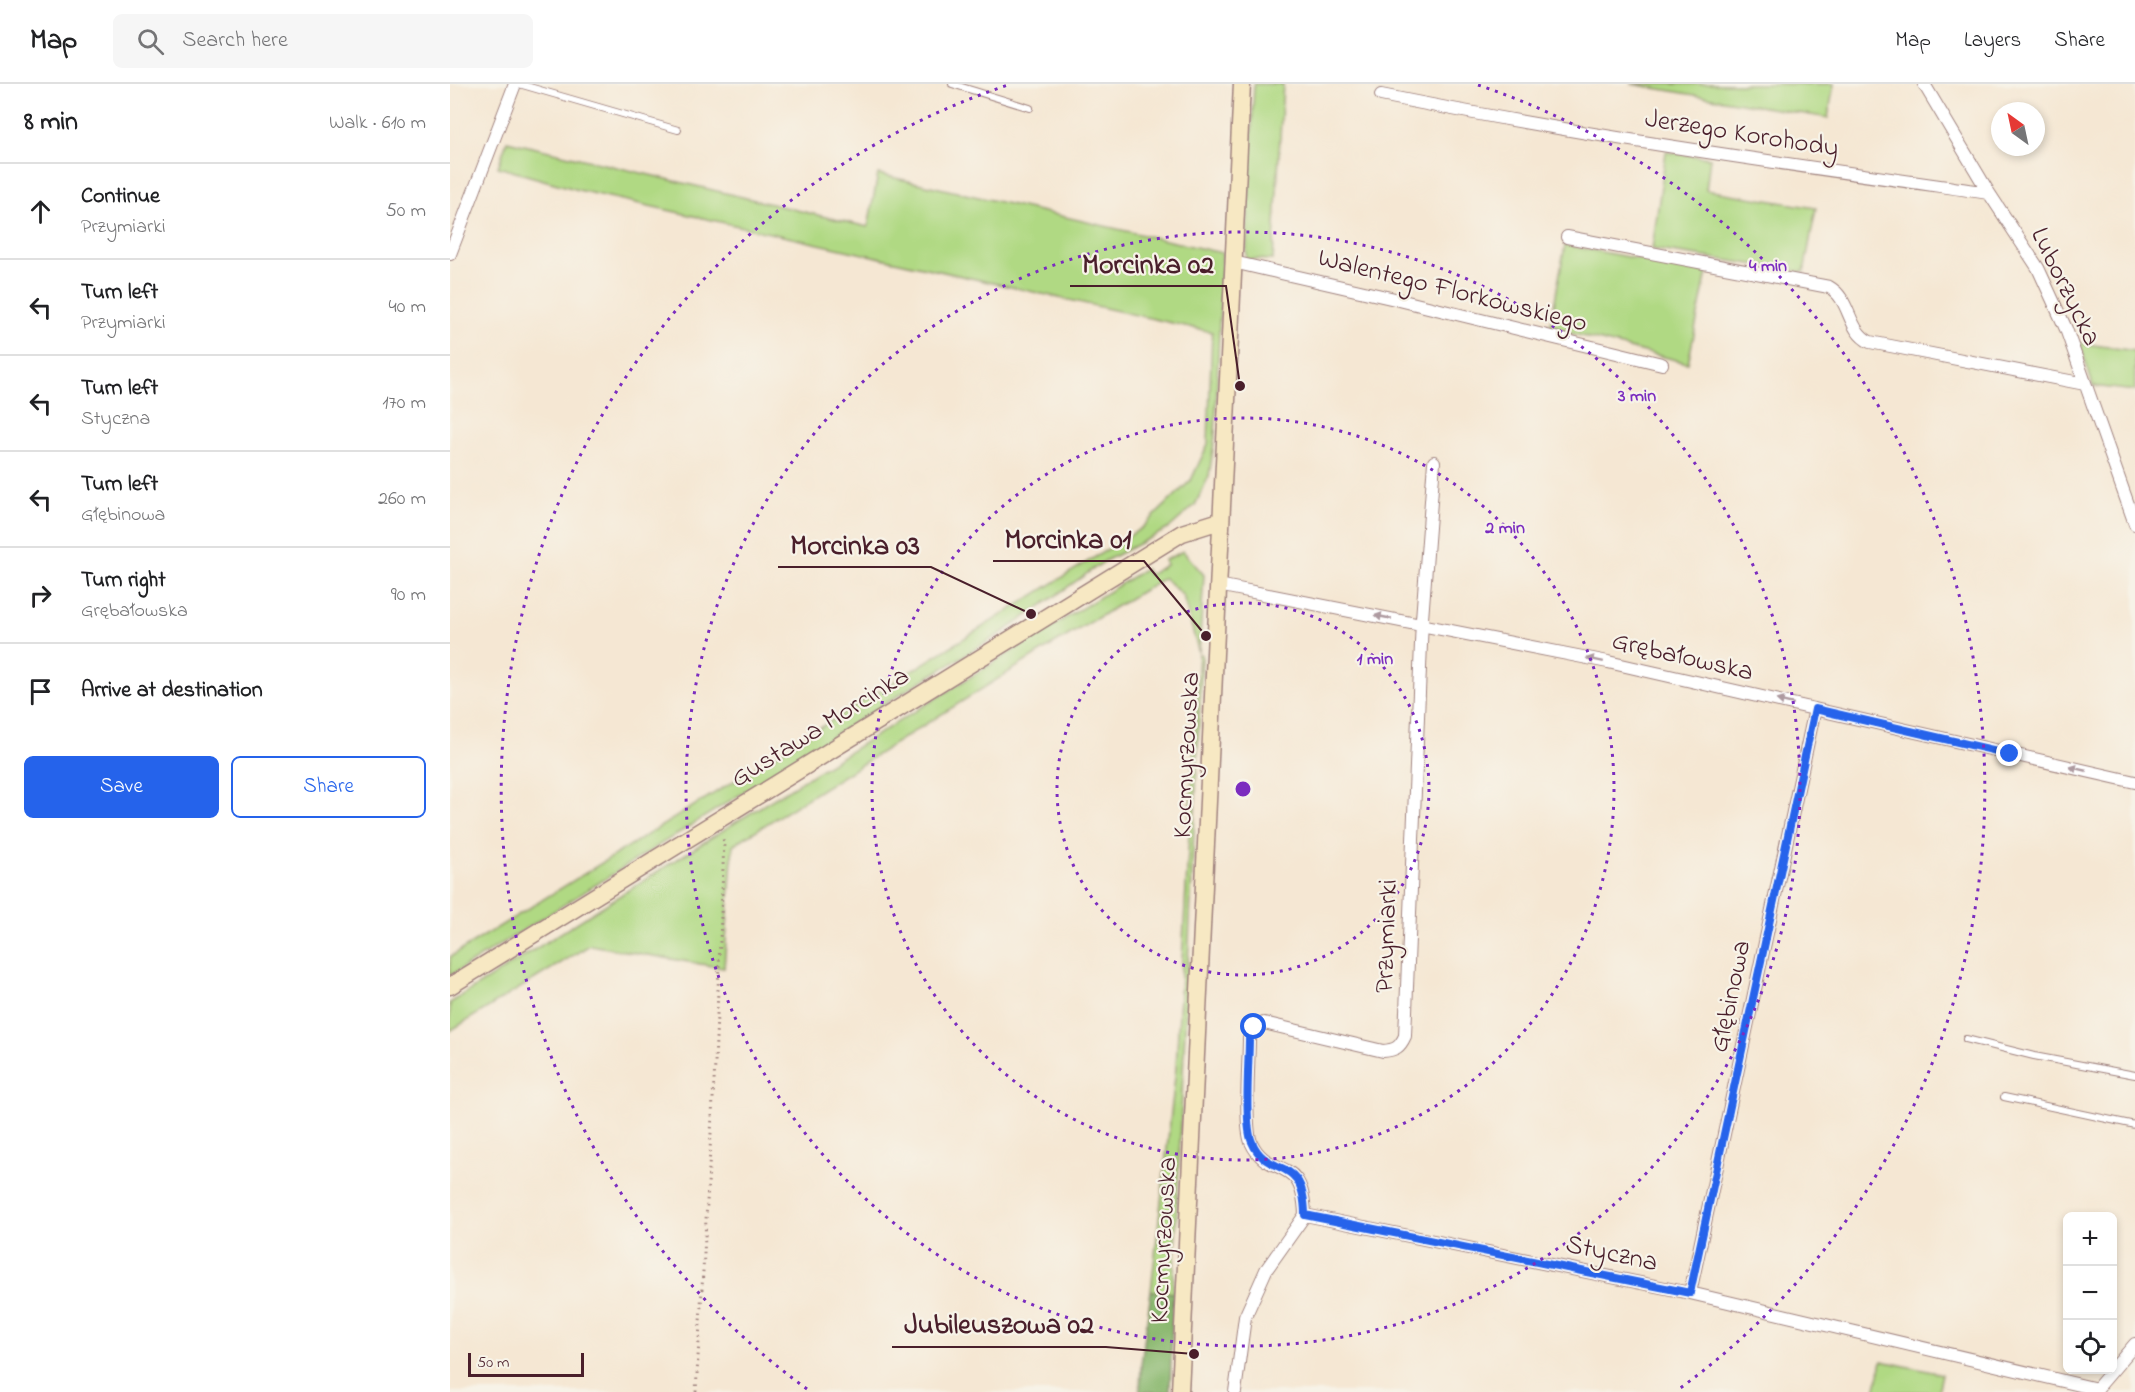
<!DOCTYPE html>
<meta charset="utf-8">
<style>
body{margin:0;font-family:"Indie Flower",sans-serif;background:#f6f6f6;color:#202124}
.controls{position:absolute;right:18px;bottom:18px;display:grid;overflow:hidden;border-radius:9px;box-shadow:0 3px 9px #0003}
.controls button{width:54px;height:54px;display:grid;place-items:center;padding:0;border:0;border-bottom:2px solid #e0e0e0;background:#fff;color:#202124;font:30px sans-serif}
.compass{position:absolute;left:1541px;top:18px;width:54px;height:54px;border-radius:50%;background:#fff;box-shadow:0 3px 9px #0003;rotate:327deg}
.scale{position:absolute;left:18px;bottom:15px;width:116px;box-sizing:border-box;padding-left:6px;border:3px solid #4a1f2b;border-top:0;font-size:16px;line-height:21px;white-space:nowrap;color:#4a1f2b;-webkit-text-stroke:4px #f7f3e8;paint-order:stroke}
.stop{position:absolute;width:18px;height:18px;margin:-14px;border:4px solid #2563eb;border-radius:50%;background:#fff}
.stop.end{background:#2563eb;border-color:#fff;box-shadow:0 2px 6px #0008}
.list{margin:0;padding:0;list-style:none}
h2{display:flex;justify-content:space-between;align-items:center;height:78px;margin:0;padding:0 24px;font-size:26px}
h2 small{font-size:20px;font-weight:400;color:#757577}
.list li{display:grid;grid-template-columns:39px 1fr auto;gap:18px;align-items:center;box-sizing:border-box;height:96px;padding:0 24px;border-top:2px solid #e0e0e0}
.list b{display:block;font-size:22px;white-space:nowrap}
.list p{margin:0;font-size:20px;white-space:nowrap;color:#757577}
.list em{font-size:20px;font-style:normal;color:#757577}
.actions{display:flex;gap:12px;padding:18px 24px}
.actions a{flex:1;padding:14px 0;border:2px solid #2563eb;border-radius:9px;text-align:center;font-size:21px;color:#2563eb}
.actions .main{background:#2563eb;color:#fff}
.icon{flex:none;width:33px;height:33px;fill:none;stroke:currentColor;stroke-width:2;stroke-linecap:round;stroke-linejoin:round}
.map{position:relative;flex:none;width:1685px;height:1308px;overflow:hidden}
header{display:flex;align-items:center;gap:36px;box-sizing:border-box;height:84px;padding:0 30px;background:#fff;border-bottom:2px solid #e0e0e0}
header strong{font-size:28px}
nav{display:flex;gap:33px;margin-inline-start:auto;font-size:21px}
.search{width:420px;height:54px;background:#f6f6f6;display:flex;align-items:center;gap:15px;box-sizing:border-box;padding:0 21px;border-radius:9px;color:#757577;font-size:22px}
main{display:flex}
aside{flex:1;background:#fff}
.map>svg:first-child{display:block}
.green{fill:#b0d983;stroke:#7d7c57;stroke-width:1.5}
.forest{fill:#8cb971;stroke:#6b6c4e;stroke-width:1.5}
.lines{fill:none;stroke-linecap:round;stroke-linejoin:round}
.lane-casing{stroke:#a0837f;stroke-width:8}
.street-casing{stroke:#a0837f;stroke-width:14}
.secondary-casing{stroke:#a0837f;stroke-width:19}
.path{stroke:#a0837f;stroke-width:3;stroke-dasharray:1.5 4.5;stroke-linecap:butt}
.lane{stroke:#fff;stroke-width:6}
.street{stroke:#fff;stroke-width:12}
.secondary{stroke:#f7e8c3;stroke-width:16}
.oneway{fill:#ae9aa0}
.route{stroke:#2563eb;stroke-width:8}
.ring{fill:none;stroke:#7b2cbf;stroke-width:3;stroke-dasharray:3 6}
.labels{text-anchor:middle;stroke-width:4.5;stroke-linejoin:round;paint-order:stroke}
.street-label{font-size:27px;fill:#4a1f2b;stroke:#f7f3e8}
.centre{fill:#7b2cbf;stroke:#f7f3e8;stroke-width:3}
.ring-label{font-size:18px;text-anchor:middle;font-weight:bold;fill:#7b2cbf;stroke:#f7f3e8;stroke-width:4.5;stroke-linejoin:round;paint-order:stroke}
.leader{fill:none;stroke:#4a1f2b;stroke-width:2}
.callout-dot{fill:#4a1f2b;stroke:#f7f3e8;stroke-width:2}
.callout-label{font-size:28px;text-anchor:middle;font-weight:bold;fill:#4a1f2b;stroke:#f7f3e8;stroke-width:4.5;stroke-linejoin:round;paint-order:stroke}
</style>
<header>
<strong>Map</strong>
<div class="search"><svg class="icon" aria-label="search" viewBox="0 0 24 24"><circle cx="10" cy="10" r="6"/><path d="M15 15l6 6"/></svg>Search here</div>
<nav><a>Map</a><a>Layers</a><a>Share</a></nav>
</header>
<main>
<aside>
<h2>8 min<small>Walk · 610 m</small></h2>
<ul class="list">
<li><svg class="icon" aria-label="ahead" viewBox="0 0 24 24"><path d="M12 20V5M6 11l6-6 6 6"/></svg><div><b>Continue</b><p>Przymiarki</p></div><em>50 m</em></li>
<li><svg class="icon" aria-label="left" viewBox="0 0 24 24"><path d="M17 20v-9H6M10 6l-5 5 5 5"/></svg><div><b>Turn left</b><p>Przymiarki</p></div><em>40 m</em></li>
<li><svg class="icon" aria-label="left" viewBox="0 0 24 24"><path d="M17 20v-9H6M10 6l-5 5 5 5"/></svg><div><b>Turn left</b><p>Styczna</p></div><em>170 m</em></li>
<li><svg class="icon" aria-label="left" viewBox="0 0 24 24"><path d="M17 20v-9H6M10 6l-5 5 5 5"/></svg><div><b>Turn left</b><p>Głębinowa</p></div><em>260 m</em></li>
<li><svg class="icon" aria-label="right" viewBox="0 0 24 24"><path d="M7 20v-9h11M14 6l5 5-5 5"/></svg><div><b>Turn right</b><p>Grębałowska</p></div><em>90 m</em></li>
<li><svg class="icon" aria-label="arrive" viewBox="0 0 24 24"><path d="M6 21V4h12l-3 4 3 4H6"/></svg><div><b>Arrive at destination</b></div></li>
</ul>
<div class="actions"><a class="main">Save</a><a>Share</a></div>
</aside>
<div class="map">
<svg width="1685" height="1308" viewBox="0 0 1685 1308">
<rect width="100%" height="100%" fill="#f7f3e8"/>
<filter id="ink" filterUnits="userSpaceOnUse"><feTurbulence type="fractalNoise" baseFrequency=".0167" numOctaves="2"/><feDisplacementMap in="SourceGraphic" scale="12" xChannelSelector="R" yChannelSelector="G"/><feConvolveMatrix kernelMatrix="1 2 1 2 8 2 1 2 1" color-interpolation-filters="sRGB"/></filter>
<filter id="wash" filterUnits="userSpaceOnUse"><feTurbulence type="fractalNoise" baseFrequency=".008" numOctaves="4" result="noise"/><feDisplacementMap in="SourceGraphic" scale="24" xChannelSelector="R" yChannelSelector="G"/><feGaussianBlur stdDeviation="1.35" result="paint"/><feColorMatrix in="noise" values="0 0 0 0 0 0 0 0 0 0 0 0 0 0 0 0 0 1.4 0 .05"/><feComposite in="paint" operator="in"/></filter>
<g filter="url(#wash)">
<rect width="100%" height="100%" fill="#f5e7d3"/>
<path class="green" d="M804,0H833L823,176L796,175Z
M1181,0H1384L1378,34Z
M57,57L418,143L428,90L772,169L765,352L759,392L745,421L718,445L655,477L555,547L465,601L0,892V873L692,444L741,396L758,360L762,248L132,107L48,83Z
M1216,68L1260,74L1256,106L1366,124L1354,188L1202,165Z
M1115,161L1257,188L1238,279L1100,244Z
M1630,259L1685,267V307L1643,302Z
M733,467L754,491L749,569L752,571L723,1209L701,1207L726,984L749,569L733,512L714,494L594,566L283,761L274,884L140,861L0,947V919L286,738L695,485L699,491L716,481L715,476Z
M1432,1277L1492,1290L1488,1308H1425Z"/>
<path class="forest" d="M701,1207L723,1209L720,1308H690L691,1281Z"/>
</g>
<g filter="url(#ink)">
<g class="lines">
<defs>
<path id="lane" d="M69,0L228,46
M502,0L580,24
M1516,955L1584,972L1685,991
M1554,1013L1685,1041"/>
<path id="street" d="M1474,0L1539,109L1588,184L1616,245L1685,440
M931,11C1132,52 1336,80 1539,109
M1117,153L1379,203C1401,215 1397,247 1420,258L1635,300
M0,170L65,0
M783,178L945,215L1212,280
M768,501L1158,578L1685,698
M855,1131C853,1068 818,1096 801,1058C794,1041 799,977 799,955L804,943L814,939L933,967C946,966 950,963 955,952L972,535L984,378
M1240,1209L1365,625
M785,1308L795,1233L816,1186L855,1131L1240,1209L1647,1305
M1644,1308L1685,1260"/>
<path id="secondary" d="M0,902L732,449L770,437
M730,1308L792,0"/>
</defs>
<use href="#lane" class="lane-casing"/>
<use href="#street" class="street-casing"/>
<use href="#secondary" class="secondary-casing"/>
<path class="path" d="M246,1308L265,980L274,758L272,751"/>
<use href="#lane" class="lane"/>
<use href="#street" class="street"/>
<use href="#secondary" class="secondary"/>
</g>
<defs><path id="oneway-solid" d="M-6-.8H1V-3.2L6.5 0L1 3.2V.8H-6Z" transform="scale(1.5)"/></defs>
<g class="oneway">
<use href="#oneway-solid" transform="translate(933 533) rotate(-169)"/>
<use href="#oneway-solid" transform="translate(1145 576) rotate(-168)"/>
<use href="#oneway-solid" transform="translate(1335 618) rotate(-167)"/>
<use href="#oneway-solid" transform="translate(1628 685) rotate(-167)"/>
</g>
</g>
<g class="lines" filter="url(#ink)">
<path class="route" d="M804,943L799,955C799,977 794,1041 802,1058C818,1096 854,1068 855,1131L1240,1209L1365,625L1560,670"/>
</g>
<g class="ring">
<circle cx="793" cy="705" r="186"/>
<circle cx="793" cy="705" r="371"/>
<circle cx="793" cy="705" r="557"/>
<path d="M357 1305A742 742 0 0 1 558 1M1028 1A742 742 0 0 1 1229 1305"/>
</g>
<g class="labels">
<g class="street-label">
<text transform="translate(1292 48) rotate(9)" y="9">Jerzego Korohody</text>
<text transform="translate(1617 202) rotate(64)" y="9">Luborzycka</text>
<text transform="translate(1003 205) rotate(14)" y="9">Walentego Florkowskiego</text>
<text transform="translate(1233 571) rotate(13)" y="9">Grębałowska</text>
<text transform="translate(369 642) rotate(-32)" y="9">Gustawa Morcinka</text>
<text transform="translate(735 671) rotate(-87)" y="9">Kocmyrzowska</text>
<text transform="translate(935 852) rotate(-88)" y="9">Przymiarki</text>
<text transform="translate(1279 912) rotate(-78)" y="9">Głębinowa</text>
<text transform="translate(712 1156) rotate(-87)" y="9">Kocmyrzowska</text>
<text transform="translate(1162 1168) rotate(12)" y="9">Styczna</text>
</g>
</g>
<circle cx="793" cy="705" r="9" class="centre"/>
<g class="ring-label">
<text x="1318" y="187">4 min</text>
<text x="1187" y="317">3 min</text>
<text x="1055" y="449">2 min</text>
<text x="925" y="580">1 min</text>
</g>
<path class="leader" d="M790 302L776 202H620M756 552L694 477H543M581 530L481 483H328M744 1270L656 1263H442"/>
<g class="callout-dot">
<circle cx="790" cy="302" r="6"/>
<circle cx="756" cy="552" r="6"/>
<circle cx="581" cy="530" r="6"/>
<circle cx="744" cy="1270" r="6"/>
</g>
<g class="callout-label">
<text x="698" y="189">Morcinka 02</text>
<text x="618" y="464">Morcinka 01</text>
<text x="405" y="470">Morcinka 03</text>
<text x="549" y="1249">Jubileuszowa 02</text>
</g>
</svg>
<div class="controls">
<button>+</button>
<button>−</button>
<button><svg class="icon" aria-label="locate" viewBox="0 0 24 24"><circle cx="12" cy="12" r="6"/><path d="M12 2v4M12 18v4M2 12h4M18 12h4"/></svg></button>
</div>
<svg class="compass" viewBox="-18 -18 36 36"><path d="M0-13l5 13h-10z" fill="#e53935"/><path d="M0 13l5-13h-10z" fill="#757577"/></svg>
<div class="scale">50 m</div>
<div class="stop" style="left:804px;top:943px"></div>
<div class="stop end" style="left:1560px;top:670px"></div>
</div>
</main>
